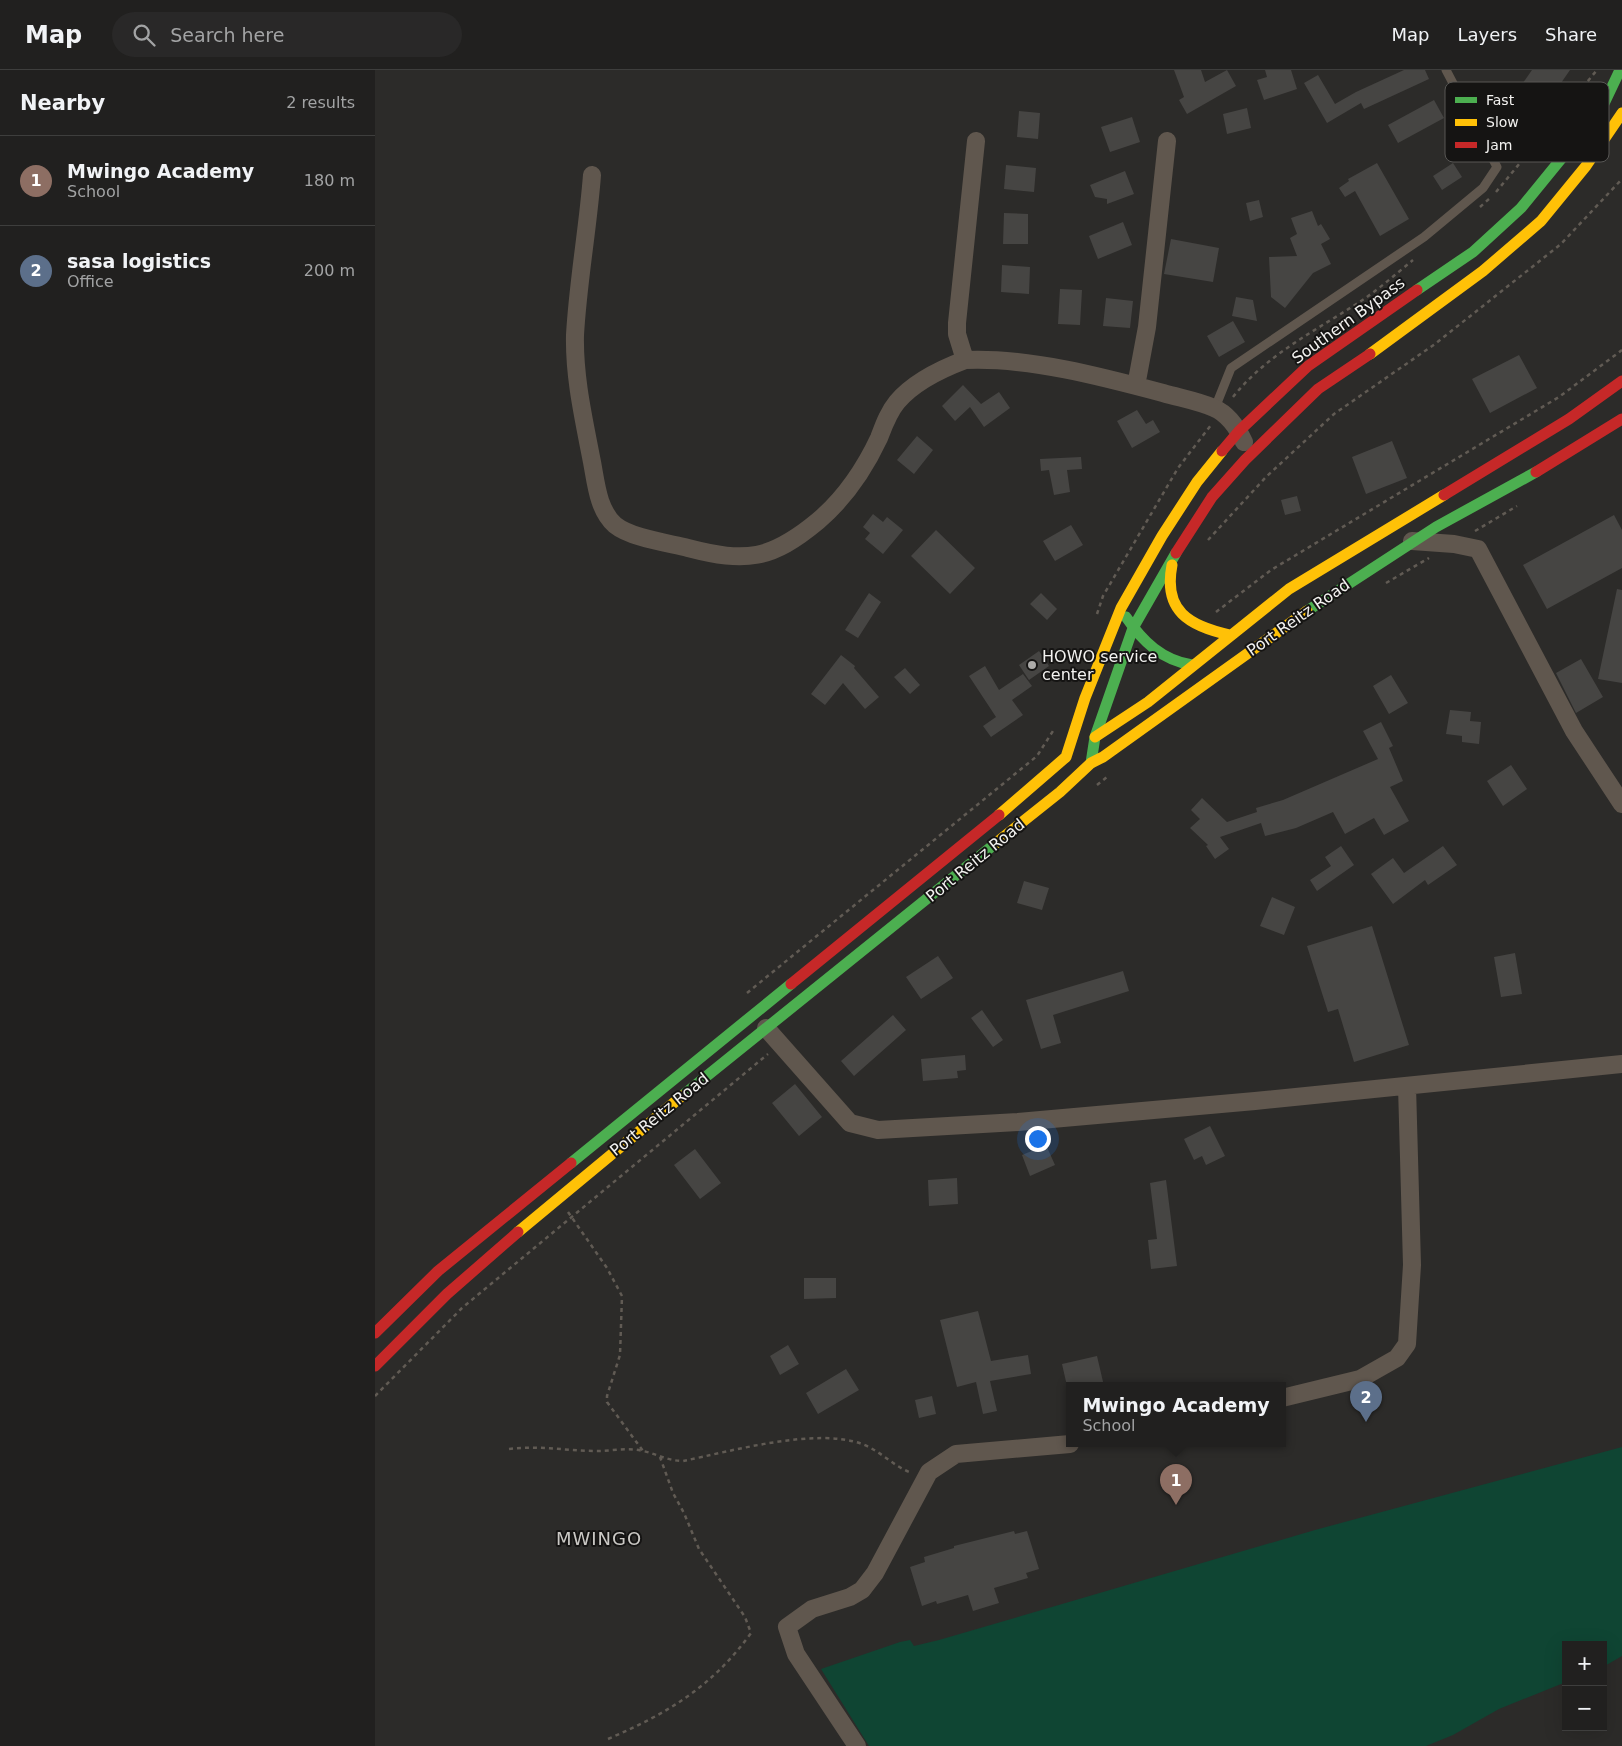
<!DOCTYPE html>
<meta charset="utf-8">
<style>
body{margin:0;font-family:"DejaVu Sans",sans-serif;background:#292828;color:#f1f3f6}
.controls{position:absolute;right:15px;bottom:15px;display:grid;overflow:hidden;border-radius:0px;box-shadow:0 5px 20px #0002}
.controls button{width:45px;height:45px;display:grid;place-items:center;padding:0;border:0;border-bottom:1px solid #3e3e3d;background:#21201f;color:#f1f3f6;font:25px sans-serif}
.you{position:absolute;left:662px;top:1068px;width:18px;height:18px;margin:-12px;border:4px solid #fff;border-radius:50%;background:#1a73e8;box-shadow:0 0 0 8px #1a73e833}
.badge{display:grid;place-items:center;width:32px;height:32px;border-radius:50%;background:#bca0f2;color:#fff;font-size:16px;font-weight:700}
.pin{position:absolute;translate:-50% -41px;filter:drop-shadow(0 1px 2px #0008)}
.pin::after{content:'';position:absolute;top:26px;width:18px;height:15px;background:inherit;clip-path:polygon(0 0,100% 0,50% 100%)}
.popup{position:absolute;left:691px;top:1312px;width:220px;height:65px;box-sizing:border-box;display:grid;place-content:center;border-radius:0px;background:#21201f;filter:drop-shadow(0 1px 4px #0005);font-size:16px;white-space:nowrap;color:#a2a3a4}
.popup b{font-size:19px;color:#f1f3f6}
.popup::after{content:'';position:absolute;left:50%;top:100%;margin-left:-10px;border:10px solid transparent;border-top-color:#21201f}
.list{margin:0;padding:0;list-style:none}
h2{display:flex;justify-content:space-between;align-items:center;height:65px;margin:0;padding:0 20px;font-size:21px}
h2 small{font-size:16px;font-weight:400;color:#a2a3a4}
.list li{display:grid;grid-template-columns:32px 1fr auto;gap:15px;align-items:center;box-sizing:border-box;height:90px;padding:0 20px;border-top:1px solid #3e3e3d}
.list b{display:block;font-size:19px;white-space:nowrap}
.list p{margin:0;font-size:16px;white-space:nowrap;color:#a2a3a4}
.list em{font-size:16px;font-style:normal;color:#a2a3a4}
.icon{flex:none;width:28px;height:28px;fill:none;stroke:currentColor;stroke-width:2;stroke-linecap:round;stroke-linejoin:round}
.map{position:relative;flex:none;width:1247px;height:1676px;overflow:hidden}
header{display:flex;align-items:center;gap:30px;box-sizing:border-box;height:70px;padding:0 25px;background:#21201f;border-bottom:1px solid #3e3e3d}
header strong{font-size:24px}
nav{display:flex;gap:28px;margin-inline-start:auto;font-size:18px}
.search{width:350px;height:45px;background:#292828;display:flex;align-items:center;gap:12px;box-sizing:border-box;padding:0 18px;border-radius:28px;color:#a2a3a4;font-size:19px}
main{display:flex}
aside{flex:1;background:#21201f}
.map>svg:first-child{display:block}
.green{fill:#0f4533}
.building{fill:#464543}
.lines{fill:none;stroke-linecap:round;stroke-linejoin:round}
.path{stroke:#615b54;stroke-width:2.5;stroke-dasharray:4 4;stroke-linecap:butt}
.lane{stroke:#60574e;stroke-width:9}
.street{stroke:#60574e;stroke-width:18}
.fast{stroke:#4caf50;stroke-width:11}
.slow{stroke:#ffc107;stroke-width:11}
.jam{stroke:#c62828;stroke-width:11}
.poi-dot{fill:#adacaa;stroke:#151413;stroke-width:2}
.labels{text-anchor:middle;stroke-width:4;stroke-linejoin:round;paint-order:stroke}
.street-label{font-size:16px;fill:#f3f2f0;stroke:#151413}
.poi-label{font-size:16px;fill:#f3f2f0;stroke:#151413;text-anchor:start}
.neighbourhood-label{font-size:18px;letter-spacing:1px;fill:#cbc9c5;stroke:#151413}
.key{fill:#151413;stroke:#585755;stroke-width:1}
.key-label{font-size:14px;fill:#f3f2f0}
</style>
<header>
<strong>Map</strong>
<div class="search"><svg class="icon" aria-label="search" viewBox="0 0 24 24"><circle cx="10" cy="10" r="6"/><path d="M15 15l6 6"/></svg>Search here</div>
<nav><a>Map</a><a>Layers</a><a>Share</a></nav>
</header>
<main>
<aside>
<h2>Nearby<small>2 results</small></h2>
<ul class="list">
<li><span class="badge" style="background:#8d6e63">1</span><div><b>Mwingo Academy</b><p>School</p></div><em>180 m</em></li>
<li><span class="badge" style="background:#5c6f8a">2</span><div><b>sasa logistics</b><p>Office</p></div><em>200 m</em></li>
</ul>
</aside>
<div class="map">
<svg width="1247" height="1676" viewBox="0 0 1247 1676">
<rect width="100%" height="100%" fill="#2c2b29"/>
<path class="green" d="M1247,1377V1586L1228,1597V1575H1191V1612L1124,1639L1078,1665L1051,1676H494L446,1599L525,1572L535,1570L539,1576L564,1570L940,1460Z"/>
<path class="building" d="M799,0H826L830,12L852,0L861,16L812,44L804,30L809,27Z
M890,0H916L922,19L889,30L882,10L892,7Z
M1029,0H1050L1054,9L989,39L986,33L952,53L929,13L943,5L960,34L981,22Z
M1157,0H1195L1148,68L1122,50Z
M1059,30L1069,48L1023,73L1013,55Z
M872,38L876,58L852,64L848,44Z
M644,41L665,43L663,69L642,67Z
M757,47L765,72L735,82L726,57Z
M1002,93L1034,149L1005,166L980,121L970,127L964,118L974,111L973,109Z
M1078,93L1087,107L1067,120L1058,106Z
M631,95L661,98L659,122L629,119Z
M750,101L759,124L732,134V129L720,127L715,115Z
M884,130L888,147L875,151L871,133Z
M937,141L943,156L946,154L955,169L946,174L956,194L938,203L910,238L896,227L894,187L922,186L915,168L922,164L916,148Z
M629,143L653,144V174H628Z
M748,152L757,175L723,189L714,166Z
M796,169L844,178L838,212L789,204Z
M627,195L655,197L654,224L626,222Z
M685,219L707,220L705,255L683,254Z
M861,227L878,230L882,251L857,246Z
M731,228L758,231L755,258L728,256Z
M858,251L870,272L844,287L832,266Z
M1144,285L1162,318L1115,343L1097,309Z
M588,315L606,334L624,322L635,338L609,357L595,337L580,351L567,336Z
M762,340L771,354L778,350L785,362L757,378L742,351Z
M542,366L558,380L539,404L522,390Z
M1017,371L1032,408L991,424L977,387Z
M706,387L707,399L692,400L695,422L679,425L674,400L666,401L665,389Z
M922,426L926,441L910,445L906,430Z
M498,444L508,452L512,447L528,460L508,484L490,469L495,463L488,457Z
M1239,445L1247,460V498L1172,539L1148,495Z
M696,455L708,475L680,491L668,471Z
M561,460L600,498L575,524L536,486Z
M1242,519L1247,520V613L1223,609Z
M494,523L506,532L483,568L470,560Z
M666,523L682,539L672,550L655,534Z
M664,581L674,596L654,610L644,595Z
M466,585L480,596L479,598L504,627L490,639L468,613L450,635L436,624Z
M1206,589L1228,627L1201,643L1181,603Z
M610,596L624,620L648,604L657,616L637,630L648,645L616,667L608,656L621,647L594,606Z
M530,598L545,615L535,624L519,607Z
M1016,605L1033,633L1014,644L998,616Z
M1075,640L1096,642L1095,651L1106,652L1104,674L1087,672V666L1071,664Z
M1006,652L1018,676L1014,678L1028,711L1015,717L1034,751L1009,765L999,748L970,764L958,742L921,758L890,766L886,753L845,767L854,779L840,789L831,776L833,775L815,758L825,749L816,740L827,728L852,752L882,742L881,738L908,730L1003,689L988,661Z
M1136,695L1152,719L1128,736L1112,711Z
M966,776L979,795L942,821L935,810L956,796L950,787Z
M1068,776L1082,795L1053,815L1050,810L1018,834L996,804L1018,788L1029,803Z
M649,811L674,818L667,840L642,833Z
M897,827L920,837L909,865L885,856Z
M997,856L1034,975L979,992L963,939L953,942L932,876Z
M1140,883L1147,924L1126,927L1119,887Z
M563,886L578,908L546,929L531,907Z
M748,901L754,921L678,945L686,973L666,979L651,930Z
M607,940L628,970L618,977L596,948Z
M518,945L531,960L479,1006L466,991Z
M590,985L591,1000L582,1001L583,1008L548,1011L546,989Z
M420,1014L447,1047L424,1066L397,1033Z
M835,1056L850,1086L831,1095L827,1086L819,1090L809,1069Z
M671,1075L680,1095L655,1106L647,1085Z
M320,1079L346,1113L325,1129L299,1095Z
M582,1108L583,1134L554,1136L553,1110Z
M791,1110L802,1196L776,1199L773,1170L782,1169L775,1113Z
M429,1208H461V1228L429,1229Z
M603,1241L616,1291L653,1285L656,1304L615,1311L622,1341L608,1344L601,1312L582,1317L565,1250Z
M413,1275L424,1294L405,1305L395,1286Z
M722,1286L729,1316H692L687,1294Z
M471,1299L484,1320L443,1344L431,1323Z
M557,1326L561,1344L544,1348L540,1330Z
M639,1461L640,1464L652,1461L664,1499L651,1503L653,1508L619,1518L624,1533L598,1541L593,1525L562,1534L561,1531L547,1536L535,1497L550,1492L549,1487L579,1478V1476Z"/>
<g class="lines">
<path class="path" d="M1121,122L1222,0
M1105,137L1114,129
M858,327C892,284 942,260 986,231C1004,219 1021,204 1038,190
M1100,461L1142,436
M833,470L891,407L959,344L1060,274L1186,174L1247,109
M1011,513L1054,488
M841,542L896,500L1184,327L1247,280
M722,544L728,526L803,398L836,355
M722,715L732,707
M372,923L662,686L678,661
M193,1142L232,1198L247,1226L245,1285L232,1326V1332L268,1381
M0,1326L87,1238L393,984
M134,1379C164,1375 192,1381 222,1381C237,1381 253,1377 268,1381C282,1384 293,1391 308,1391C357,1381 441,1357 487,1374C506,1381 519,1397 537,1403
M233,1669C293,1643 337,1617 376,1563L370,1547L324,1479L309,1443L298,1423L285,1387"/>
<path class="lane" d="M840,338L856,298L1049,167L1108,118L1122,97L1071,0"/>
<path class="street" d="M601,71L582,253V264L590,290C653,287 728,307 788,323C805,328 823,331 839,338C853,344 863,359 869,372
M217,105C213,158 203,211 200,265C199,308 209,350 217,392C221,413 223,440 240,455C256,468 293,473 313,478C371,493 396,490 443,451C470,428 489,400 504,368C509,355 513,343 522,332C538,313 566,299 590,290
M761,316L772,257L792,71
M1037,471L1079,474L1103,479L1199,661L1247,734
M391,958L475,1053L503,1060L643,1052L880,1031L1247,994
M907,1328L985,1309L1022,1288L1032,1274L1037,1195L1032,1016
M482,1676L421,1584L412,1557L437,1539L475,1527L487,1520L500,1503L554,1402L581,1384L695,1374"/>
<path class="fast" d="M1042,220L1098,182L1146,138L1226,40L1245,0
M932,541L1061,457L1161,402
M751,547C768,572 787,590 817,595
M716,693L720,667L758,558L801,483
M307,1026L621,773
M196,1093L416,914"/>
<path class="slow" d="M995,284L1108,201L1166,151L1211,96L1247,43
M797,495C788,541 814,556 855,565
M720,667L773,632L914,519L1069,425
M624,745L691,687L710,628L746,538L787,466L822,412L847,381
M621,773L685,722L716,693L728,687L932,541
M143,1162L307,1026"/>
<path class="jam" d="M847,381L864,361L933,296L1042,220
M1161,402L1247,349
M1069,425L1194,349L1247,311
M801,483L837,427L870,390L943,319L995,284
M416,914L624,745
M0,1263L63,1201L196,1093
M0,1296L72,1224L143,1162"/>
</g>
<circle class="poi-dot" cx="657" cy="595" r="5"/>
<g class="labels">
<g class="street-label">
<text transform="translate(973 250) rotate(-36)" y="6">Southern Bypass</text>
<text transform="translate(923 547) rotate(-35)" y="6">Port Reitz Road</text>
<text transform="translate(600 790) rotate(-39)" y="6">Port Reitz Road</text>
<text transform="translate(284 1044) rotate(-39)" y="6">Port Reitz Road</text>
</g>
<g class="poi-label">
<text x="667" y="592">HOWO service<tspan x="667" dy="18">center</tspan></text>
</g>
<g class="neighbourhood-label">
<text x="224" y="1475">MWINGO</text>
</g>
</g>
<rect x="1070" y="12" width="164" height="80" rx="8" class="key"/>
<rect x="1080" y="27" width="22" height="6" fill="#4caf50"/>
<rect x="1080" y="49" width="22" height="7" fill="#ffc107"/>
<rect x="1080" y="72" width="22" height="6" fill="#c62828"/>
<g class="key-label">
<text x="1111" y="35">Fast</text>
<text x="1111" y="57">Slow</text>
<text x="1111" y="80">Jam</text>
</g>
</svg>
<div class="controls">
<button>+</button>
<button>−</button>
</div>
<div class="you"></div>
<div class="pin badge" style="left:801px;top:1435px;background:#8d6e63">1</div>
<div class="popup"><b>Mwingo Academy</b>School</div>
<div class="pin badge" style="left:991px;top:1352px;background:#5c6f8a">2</div>
</div>
</main>
